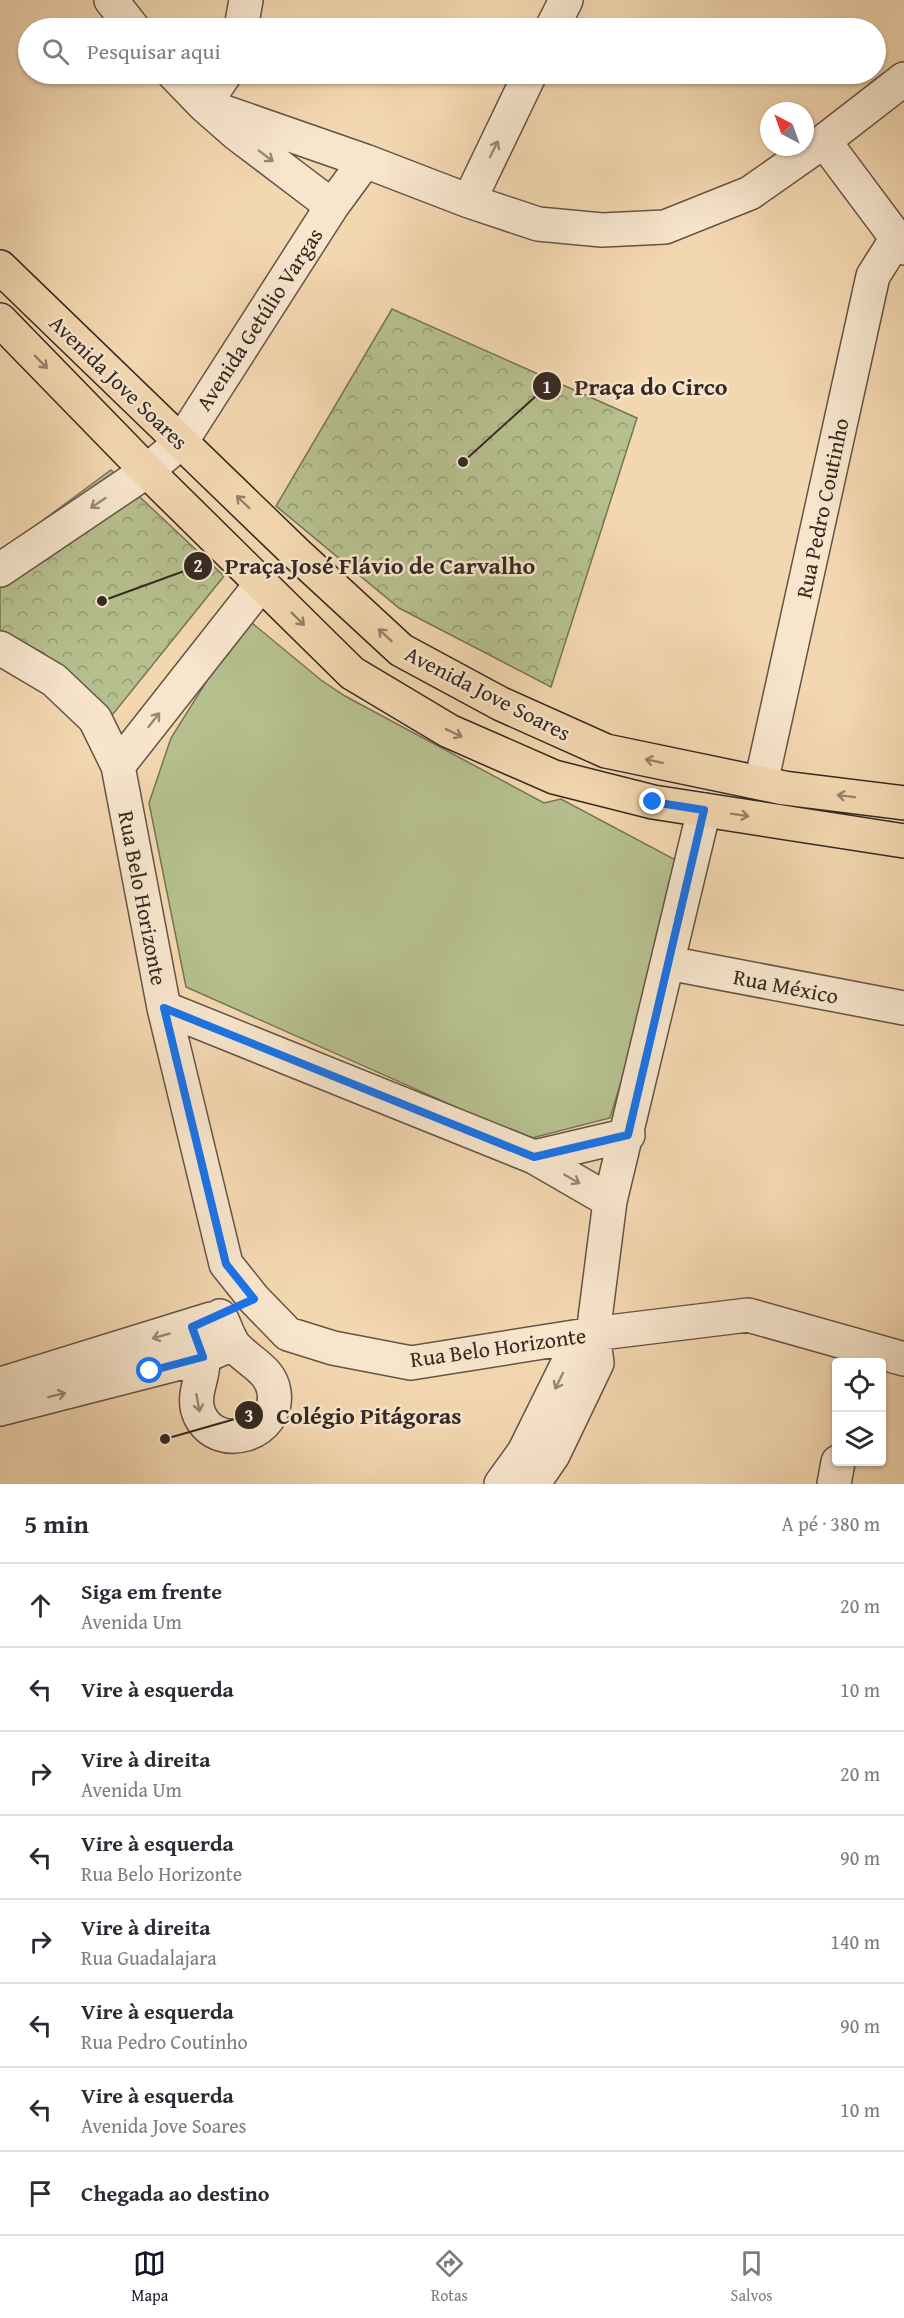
<!DOCTYPE html>
<html lang="pt">
<meta charset="utf-8">
<style>
body{margin:0;font-family:"Gentium Book Plus",serif;background:#f2f2f3;color:#2b2b33}
.controls{position:absolute;right:18px;bottom:18px;display:grid;overflow:hidden;border-radius:6px;box-shadow:0 2px 4px #0004}
.controls button{width:54px;height:54px;display:grid;place-items:center;padding:0;border:0;border-bottom:2px solid #e1e1e2;background:#fff;color:#2b2b33;font:30px sans-serif}
.compass{position:absolute;left:760px;top:102px;width:54px;height:54px;border-radius:50%;background:#fff;box-shadow:0 2px 4px #0004;rotate:319deg}
.stop{position:absolute;width:18px;height:18px;margin:-14px;border:4px solid #1a73e8;border-radius:50%;background:#fff}
.stop.end{background:#1a73e8;border-color:#fff;box-shadow:0 2px 6px #0008}
.list{margin:0;padding:0;list-style:none}
h2{display:flex;justify-content:space-between;align-items:center;height:78px;margin:0;padding:0 24px;font-size:26px}
h2 small{font-size:20px;font-weight:400;color:#7c7c81}
.list li{display:grid;grid-template-columns:39px 1fr auto;gap:18px;align-items:center;box-sizing:border-box;height:84px;padding:0 24px;border-top:2px solid #e1e1e2}
.list b{display:block;font-size:22px;white-space:nowrap}
.list p{margin:0;font-size:20px;white-space:nowrap;color:#7c7c81}
.list em{font-size:20px;font-style:normal;color:#7c7c81}
.icon{flex:none;width:33px;height:33px;fill:none;stroke:currentColor;stroke-width:2;stroke-linecap:round;stroke-linejoin:round}
.map{position:relative;flex:none;width:904px;height:1484px;overflow:hidden}
.search{position:absolute;background:#fff;box-shadow:0 2px 4px #0004;left:18px;right:18px;top:18px;height:66px;display:flex;align-items:center;gap:15px;box-sizing:border-box;padding:0 21px;border-radius:33px;color:#7c7c81;font-size:22px}
.sheet{height:750px;background:#fff}
nav{display:flex;justify-content:space-around;align-items:center;box-sizing:border-box;height:84px;border-top:2px solid #e1e1e2;background:#fff;font-size:16px;color:#7c7c81}
nav a{display:grid;justify-items:center;gap:3px}
nav .on{color:#111827}
.map>svg:first-child{display:block}
.park{fill:url(#park-crowns);stroke:#757458;stroke-width:1.5}
.pitch{fill:#b6bf8e;stroke:#757458;stroke-width:1.5}
.lines{fill:none;stroke-linecap:round;stroke-linejoin:round}
.minor-casing{stroke:#645446;stroke-width:36}
.major-casing{stroke:#342923;stroke-width:36}
.minor{stroke:#f7e5cc;stroke-width:33}
.major{stroke:#f3d7b0;stroke-width:33}
.oneway{stroke:#968778}
.oneway2{stroke:#94806a}
.route{stroke:#1a73e8;stroke-width:8}
.labels{text-anchor:middle;stroke-width:5;stroke-linejoin:round;paint-order:stroke}
.street-label{font-size:22px;fill:#342923;stroke:#f7e5cc}
.leader{fill:none;stroke:#342923;stroke-width:2}
.callout-dot{fill:#342923;stroke:#f7e5cc;stroke-width:2}
.mark-label{font-size:18px;text-anchor:middle;font-weight:bold;fill:#fff}
.callout-label{font-size:24px;text-anchor:middle;font-weight:bold;fill:#342923;stroke:#f7e5cc;stroke-width:5;stroke-linejoin:round;paint-order:stroke}
</style>
<div class="map">
<svg width="904" height="1484" viewBox="0 0 904 1484">
<defs>
<pattern id="park-crowns" width="20" height="18" patternUnits="userSpaceOnUse" patternTransform="scale(1.5)"><rect width="20" height="18" fill="#b6bf8e"/><path d="M2 6a3 3 0 1 1 6 0M12 15a3 3 0 1 1 6 0" fill="none" stroke="#959b74"/></pattern>
</defs>
<rect width="100%" height="100%" fill="#f3d7b0"/>
<filter id="stains"><feTurbulence type="fractalNoise" baseFrequency=".00333" numOctaves="4"/><feColorMatrix values="0 0 0 0 .2 0 0 0 0 .09 0 0 0 0 .02 0 0 0 .5 -.17"/></filter>
<radialGradient id="worn" r=".72"><stop offset=".6" stop-color="#630" stop-opacity="0"/><stop offset="1" stop-color="#630" stop-opacity=".3"/></radialGradient>
<path class="park" d="M392,309L637,418L551,687L399,608L276,506Z
M111,470L224,576L97,734L66,673L43,653L0,631V552Z"/>
<path class="pitch" d="M246,618L321,680L345,696L544,803L561,799L687,866L610,1118L528,1139L186,987L149,803L171,738Z"/>
<g class="lines">
<defs>
<path id="minor" d="M111,0L133,28
M241,28L246,0
M552,28L566,0
M174,74L204,105L365,161L469,201L538,224L602,230L665,227L750,193L824,141L904,79
M225,74L204,105L237,134L332,206
M824,141L904,248
M469,201L530,74
M0,570L147,471L181,442L332,206L365,161
M0,648L54,680L95,719L118,766L164,1008L226,1264L254,1299L288,1334L333,1348L411,1363L593,1334L748,1315L904,1359
M118,766L262,583
M761,783L873,276L897,238
M668,963L904,1008
M164,1008L534,1157L610,1201
M534,1157L628,1135
M192,1327C195,1336 202,1348 203,1357C205,1378 190,1395 200,1416C219,1454 280,1434 274,1392C271,1369 248,1362 234,1345C228,1337 225,1325 220,1316
M1,1384L211,1319
M0,1409L203,1357L221,1349
M501,1484L524,1452L572,1355L593,1334
M533,1484L553,1455L597,1363L593,1334L610,1201L704,810
M834,1484L838,1462"/>
<path id="major" d="M0,267L296,553L401,650L501,704L606,751L784,788L904,803
M0,320L147,471L352,673L449,731L554,777L653,802L904,841"/>
</defs>
<use href="#minor" class="minor-casing"/>
<use href="#major" class="major-casing"/>
<use href="#minor" class="minor"/>
<use href="#major" class="major"/>
</g>
<defs><path id="oneway-shaft" d="M-6 0H5M1.5-3L5.5 0L1.5 3" fill="none" stroke-width="1.6" stroke-linecap="round" stroke-linejoin="round" transform="scale(1.5)"/></defs>
<g class="oneway">
<use href="#oneway-shaft" transform="translate(494 149) rotate(-64)"/>
<use href="#oneway-shaft" transform="translate(266 156) rotate(37)"/>
<use href="#oneway-shaft" transform="translate(98 503) rotate(146)"/>
<use href="#oneway-shaft" transform="translate(154 720) rotate(-52)"/>
<use href="#oneway-shaft" transform="translate(572 1179) rotate(30)"/>
<use href="#oneway-shaft" transform="translate(161 1336) rotate(164)"/>
<use href="#oneway-shaft" transform="translate(559 1381) rotate(116)"/>
<use href="#oneway-shaft" transform="translate(57 1395) rotate(-14)"/>
<use href="#oneway-shaft" transform="translate(198 1403) rotate(80)"/>
</g>
<g class="oneway2">
<use href="#oneway-shaft" transform="translate(41 362) rotate(46)"/>
<use href="#oneway-shaft" transform="translate(243 502) rotate(-136)"/>
<use href="#oneway-shaft" transform="translate(298 619) rotate(45)"/>
<use href="#oneway-shaft" transform="translate(385 635) rotate(-137)"/>
<use href="#oneway-shaft" transform="translate(454 733) rotate(26)"/>
<use href="#oneway-shaft" transform="translate(654 761) rotate(-168)"/>
<use href="#oneway-shaft" transform="translate(846 796) rotate(-173)"/>
<use href="#oneway-shaft" transform="translate(740 815) rotate(9)"/>
</g>
<g class="lines">
<path class="route" d="M150,1371L203,1357L192,1327L254,1299L226,1264L164,1008L534,1157L628,1135L704,810L653,802"/>
</g>
<g class="labels">
<g class="street-label">
<text transform="translate(259 319) rotate(-57)" y="8">Avenida Getúlio Vargas</text>
<text transform="translate(119 382) rotate(44)" y="8">Avenida Jove Soares</text>
<text transform="translate(822 508) rotate(-78)" y="8">Rua Pedro Coutinho</text>
<text transform="translate(488 693) rotate(27)" y="8">Avenida Jove Soares</text>
<text transform="translate(143 898) rotate(79)" y="8">Rua Belo Horizonte</text>
<text transform="translate(786 986) rotate(11)" y="8">Rua México</text>
<text transform="translate(498 1347) rotate(-8)" y="8">Rua Belo Horizonte</text>
</g>
</g>
<path class="leader" d="M463 462L547 386M102 601L198 566M165 1439L249 1415"/>
<g class="callout-dot">
<circle cx="463" cy="462" r="6"/>
<circle cx="102" cy="601" r="6"/>
<circle cx="165" cy="1439" r="6"/>
<circle cx="547" cy="386" r="15"/>
<circle cx="198" cy="566" r="15"/>
<circle cx="249" cy="1415" r="15"/>
</g>
<g class="mark-label">
<text x="547" y="393">1</text>
<text x="198" y="572">2</text>
<text x="249" y="1422">3</text>
</g>
<g class="callout-label">
<text x="651" y="395">Praça do Circo</text>
<text x="380" y="574">Praça José Flávio de Carvalho</text>
<text x="369" y="1424">Colégio Pitágoras</text>
</g>
<rect width="100%" height="100%" filter="url(#stains)"/>
<rect width="100%" height="100%" fill="url(#worn)"/>
</svg>
<div class="controls">
<button><svg class="icon" aria-label="locate" viewBox="0 0 24 24"><circle cx="12" cy="12" r="6"/><path d="M12 2v4M12 18v4M2 12h4M18 12h4"/></svg></button>
<button><svg class="icon" aria-label="layers" viewBox="0 0 24 24"><path d="M12 4l9 5-9 5-9-5zM3 14l9 5 9-5"/></svg></button>
</div>
<svg class="compass" viewBox="-18 -18 36 36"><path d="M0-13l5 13h-10z" fill="#e53935"/><path d="M0 13l5-13h-10z" fill="#7c7c81"/></svg>
<div class="stop" style="left:150px;top:1371px"></div>
<div class="stop end" style="left:653px;top:802px"></div>
<div class="search"><svg class="icon" aria-label="search" viewBox="0 0 24 24"><circle cx="10" cy="10" r="6"/><path d="M15 15l6 6"/></svg>Pesquisar aqui</div>
</div>
<section class="sheet">
<h2>5 min<small>A pé · 380 m</small></h2>
<ul class="list">
<li><svg class="icon" aria-label="ahead" viewBox="0 0 24 24"><path d="M12 20V5M6 11l6-6 6 6"/></svg><div><b>Siga em frente</b><p>Avenida Um</p></div><em>20 m</em></li>
<li><svg class="icon" aria-label="left" viewBox="0 0 24 24"><path d="M17 20v-9H6M10 6l-5 5 5 5"/></svg><div><b>Vire à esquerda</b></div><em>10 m</em></li>
<li><svg class="icon" aria-label="right" viewBox="0 0 24 24"><path d="M7 20v-9h11M14 6l5 5-5 5"/></svg><div><b>Vire à direita</b><p>Avenida Um</p></div><em>20 m</em></li>
<li><svg class="icon" aria-label="left" viewBox="0 0 24 24"><path d="M17 20v-9H6M10 6l-5 5 5 5"/></svg><div><b>Vire à esquerda</b><p>Rua Belo Horizonte</p></div><em>90 m</em></li>
<li><svg class="icon" aria-label="right" viewBox="0 0 24 24"><path d="M7 20v-9h11M14 6l5 5-5 5"/></svg><div><b>Vire à direita</b><p>Rua Guadalajara</p></div><em>140 m</em></li>
<li><svg class="icon" aria-label="left" viewBox="0 0 24 24"><path d="M17 20v-9H6M10 6l-5 5 5 5"/></svg><div><b>Vire à esquerda</b><p>Rua Pedro Coutinho</p></div><em>90 m</em></li>
<li><svg class="icon" aria-label="left" viewBox="0 0 24 24"><path d="M17 20v-9H6M10 6l-5 5 5 5"/></svg><div><b>Vire à esquerda</b><p>Avenida Jove Soares</p></div><em>10 m</em></li>
<li><svg class="icon" aria-label="arrive" viewBox="0 0 24 24"><path d="M6 21V4h12l-3 4 3 4H6"/></svg><div><b>Chegada ao destino</b></div></li>
</ul>
</section>
<nav>
<a class="on"><svg class="icon" aria-label="map" viewBox="0 0 24 24"><path d="M3 6l6-2 6 2 6-2v14l-6 2-6-2-6 2zM9 4v14M15 6v14"/></svg>Mapa</a>
<a><svg class="icon" aria-label="directions" viewBox="0 0 24 24"><path d="M12 3l9 9-9 9-9-9zM9 14v-3h6M13 9l2 2-2 2"/></svg>Rotas</a>
<a><svg class="icon" aria-label="saved" viewBox="0 0 24 24"><path d="M7 4h10v16l-5-4-5 4z"/></svg>Salvos</a>
</nav>
